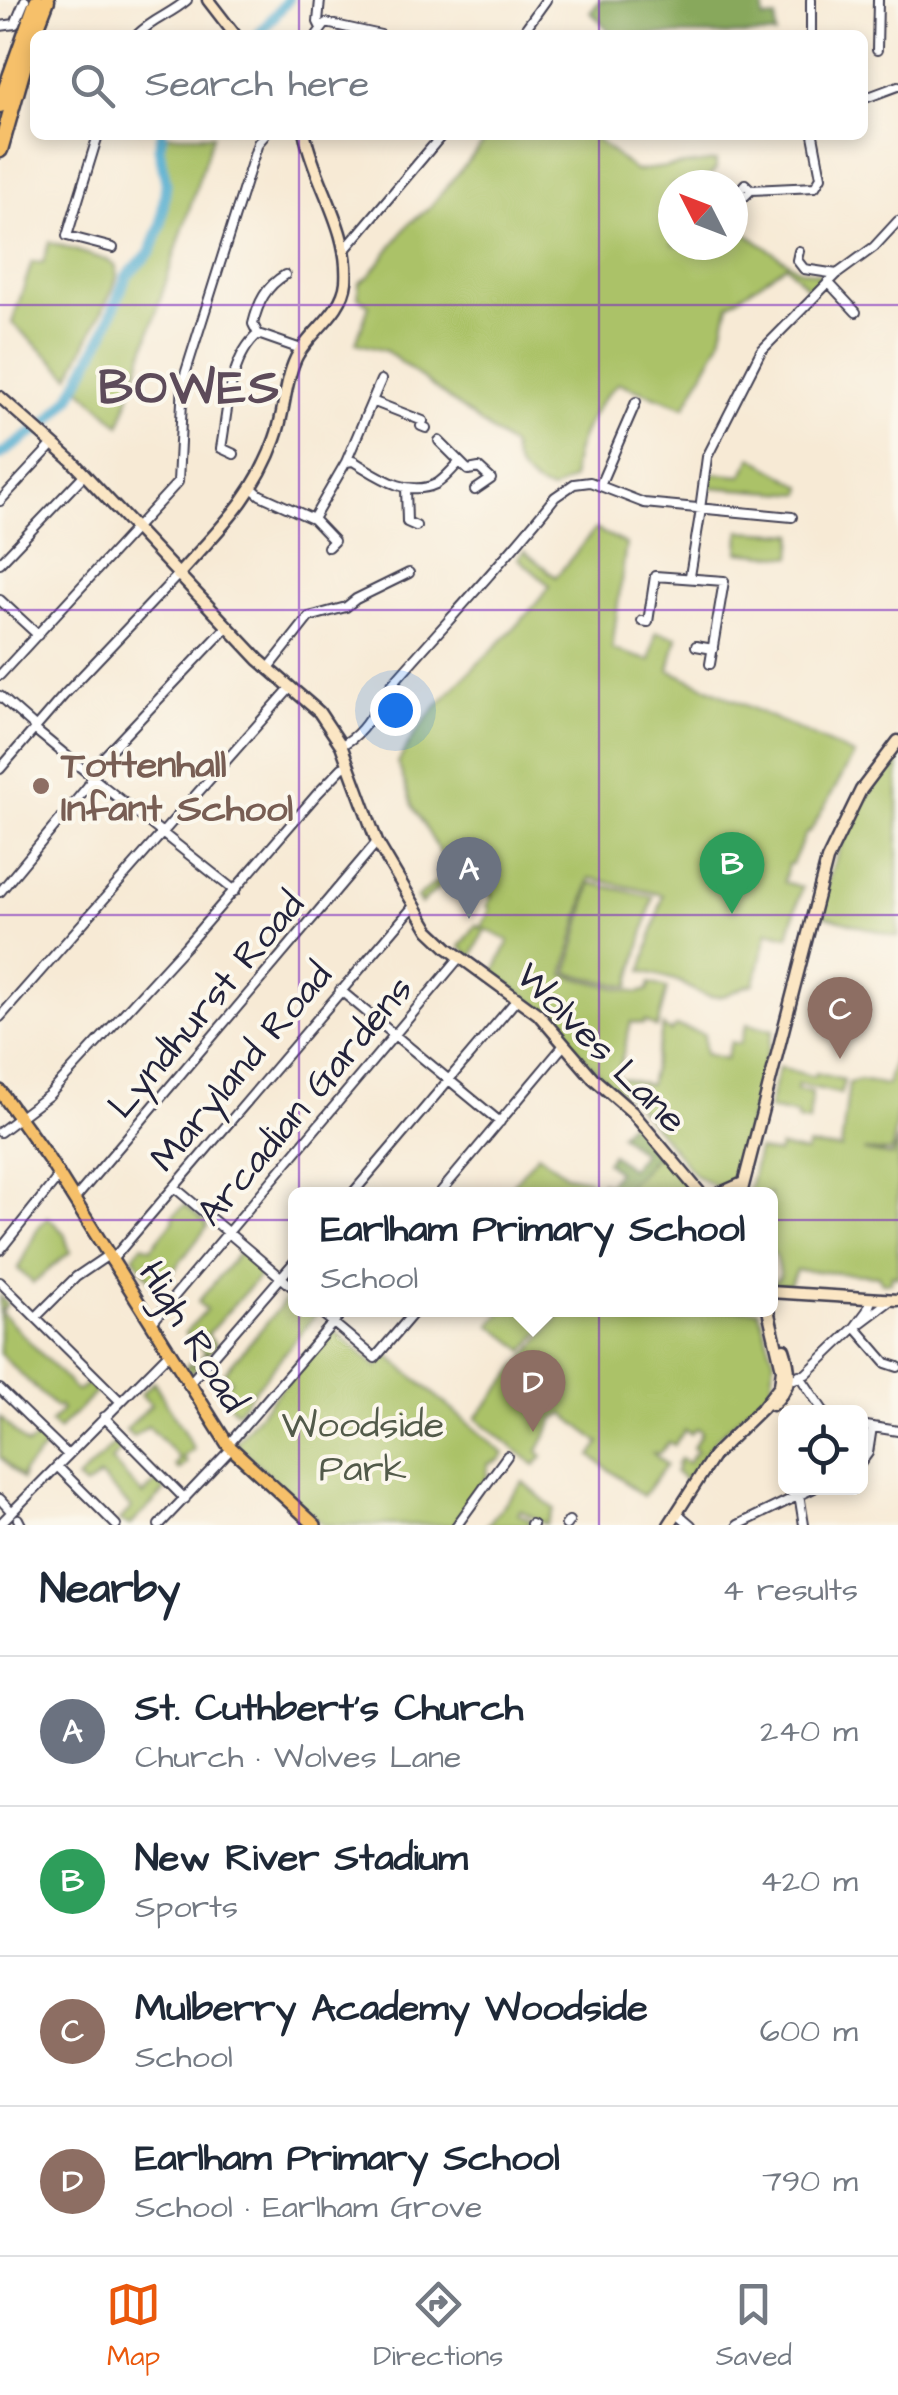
<!DOCTYPE html>
<meta charset="utf-8">
<style>
body{margin:0;font-family:"Architects Daughter",sans-serif;background:#f6f6f7;color:#1f2937}
.controls{position:absolute;right:30px;bottom:30px;display:grid;overflow:hidden;border-radius:15px;box-shadow:0 5px 15px #0003}
.controls button{width:90px;height:90px;display:grid;place-items:center;padding:0;border:0;border-bottom:2px solid #e0e1e3;background:#fff;color:#1f2937;font:50px sans-serif}
.compass{position:absolute;left:658px;top:170px;width:90px;height:90px;border-radius:50%;background:#fff;box-shadow:0 5px 15px #0003;rotate:312deg}
.you{position:absolute;left:395px;top:710px;width:35px;height:35px;margin:-25px;border:8px solid #fff;border-radius:50%;background:#1a73e8;box-shadow:0 0 0 15px #1a73e833}
.badge{display:grid;place-items:center;width:65px;height:65px;border-radius:50%;background:#ea580c;color:#fff;font-size:32px;font-weight:700}
.pin{position:absolute;translate:-50% -82px;filter:drop-shadow(0 2px 5px #0008)}
.pin::after{content:'';position:absolute;top:52px;width:35px;height:30px;background:inherit;clip-path:polygon(0 0,100% 0,50% 100%)}
.popup{position:absolute;left:288px;top:1187px;width:490px;height:130px;box-sizing:border-box;display:grid;place-content:center;border-radius:15px;background:#fff;filter:drop-shadow(0 2px 8px #0005);font-size:32px;white-space:nowrap;color:#747a83}
.popup b{font-size:38px;color:#1f2937}
.popup::after{content:'';position:absolute;left:50%;top:100%;margin-left:-20px;border:20px solid transparent;border-top-color:#fff}
.list{margin:0;padding:0;list-style:none}
h2{display:flex;justify-content:space-between;align-items:center;height:130px;margin:0;padding:0 40px;font-size:42px}
h2 small{font-size:32px;font-weight:400;color:#747a83}
.list li{display:grid;grid-template-columns:65px 1fr auto;gap:30px;align-items:center;box-sizing:border-box;height:150px;padding:0 40px;border-top:2px solid #e0e1e3}
.list b{display:block;font-size:38px;white-space:nowrap}
.list p{margin:0;font-size:32px;white-space:nowrap;color:#747a83}
.list em{font-size:32px;font-style:normal;color:#747a83}
.icon{flex:none;width:55px;height:55px;fill:none;stroke:currentColor;stroke-width:2;stroke-linecap:round;stroke-linejoin:round}
.map{position:relative;flex:none;width:898px;height:1525px;overflow:hidden}
.search{position:absolute;background:#fff;box-shadow:0 5px 15px #0003;left:30px;right:30px;top:30px;height:110px;display:flex;align-items:center;gap:25px;box-sizing:border-box;padding:0 35px;border-radius:15px;color:#747a83;font-size:38px}
.sheet{height:730px;background:#fff}
nav{display:flex;justify-content:space-around;align-items:center;box-sizing:border-box;height:140px;border-top:2px solid #e0e1e3;background:#fff;font-size:28px;color:#747a83}
nav a{display:grid;justify-items:center;gap:5px}
nav .on{color:#ea580c}
.map>svg:first-child{display:block}
.green{fill:#abc267;stroke:#667251;stroke-width:2.5}
.forest{fill:#88a85c;stroke:#55654c;stroke-width:2.5}
.lines{fill:none;stroke-linecap:round;stroke-linejoin:round}
.river{stroke:#51accf;stroke-width:11}
.street-casing{stroke:#424052;stroke-width:12}
.secondary-casing{stroke:#424052;stroke-width:15}
.primary-casing{stroke:#424052;stroke-width:16}
.highway-casing{stroke:#424052;stroke-width:19}
.street{stroke:#fff;stroke-width:8}
.secondary{stroke:#fbe6c4;stroke-width:10}
.primary{stroke:#f6c06b;stroke-width:11}
.highway{stroke:#f6c06b;stroke-width:14}
.grid{fill:none;stroke:#7b2cbf;stroke-width:2.5;stroke-opacity:0.55}
.education-dot{fill:#8d6e63;stroke:#fbf7ec;stroke-width:4}
.labels{text-anchor:middle;stroke-width:8;stroke-linejoin:round;paint-order:stroke}
.education-label{font-size:38px;font-weight:bold;fill:#785e54;stroke:#fbf7ec;text-anchor:start}
.street-label{font-size:38px;fill:#22223b;stroke:#fbf7ec}
.park-label{font-size:38px;fill:#525a4a;stroke:#fbf7ec}
.district-label{font-size:48px;font-weight:bold;letter-spacing:2.5px;fill:#5d4b5a;stroke:#fbf7ec}
</style>
<div class="map">
<svg width="898" height="1525" viewBox="0 0 898 1525">
<rect width="100%" height="100%" fill="#fbf7ec"/>
<filter id="ink" filterUnits="userSpaceOnUse"><feTurbulence type="fractalNoise" baseFrequency=".01" numOctaves="2"/><feDisplacementMap in="SourceGraphic" scale="20" xChannelSelector="R" yChannelSelector="G"/><feConvolveMatrix kernelMatrix="1 2 1 2 8 2 1 2 1" color-interpolation-filters="sRGB"/></filter>
<filter id="wash" filterUnits="userSpaceOnUse"><feTurbulence type="fractalNoise" baseFrequency=".0048" numOctaves="4" result="noise"/><feDisplacementMap in="SourceGraphic" scale="40" xChannelSelector="R" yChannelSelector="G"/><feGaussianBlur stdDeviation="2.25" result="paint"/><feColorMatrix in="noise" values="0 0 0 0 0 0 0 0 0 0 0 0 0 0 0 0 0 1.4 0 .05"/><feComposite in="paint" operator="in"/></filter>
<g filter="url(#wash)">
<rect width="100%" height="100%" fill="#f7ead5"/>
<path class="green" d="M164,135H213L120,425L80,388L106,337L131,274L149,259L157,245L169,181L161,149Z
M490,135H591L635,171L716,161V169L701,185H673V245H733V225L798,269L824,275L810,291L786,265L729,304L720,342L685,407L619,383C595,402 571,449 573,479L552,491C530,485 513,469 512,447L386,351L356,343L369,305L358,297L359,283L369,276L409,224L429,208Z
M49,242L109,261L116,266L117,277L113,289L70,376L12,323L32,262L43,263Z
M752,457L803,487L802,494L709,487V473L742,476Z
M595,529L626,544L612,649L650,661L656,632L677,637L669,670L854,755L811,830L805,835L792,864H788L784,882L802,887L788,936L768,931L754,984C742,986 735,992 726,995C708,1001 693,990 680,982C671,978 653,974 642,971L663,895L590,878L564,975L638,993L648,990L650,983L667,988L657,1028L645,1021L644,1024L631,1022L617,1077L649,1085L663,1026L670,1032L676,1026L704,1034L705,1054L726,1059L731,1042L740,1044L747,1024L773,1030L737,1171L732,1181L717,1188L695,1175L632,1100L603,1078L539,1007L494,972L509,941L485,929L472,957L460,947L476,925L481,928L490,909L487,906L492,894L476,889L478,884L471,881L476,873L461,866L421,904L417,898L450,870L412,805L398,763C433,693 504,649 550,586L518,558L524,551L556,577Z
M740,531L794,534L792,557L739,552Z
M897,753H898V937L818,914C836,848 854,807 897,753Z
M591,883L653,897L629,987L568,973Z
M898,1043V1105L892,1152L863,1151L893,1156L898,1139V1277L892,1275L891,1282H882L878,1276L796,1270L790,1285L771,1284L780,1277L775,1254L771,1253L770,1194H748L758,1150L778,1154L780,1147L806,1153L808,1146L841,1149L849,1083L860,1080L887,1085Z
M779,1067L814,1077L816,1073L844,1080L841,1094L798,1084L797,1090L812,1092L809,1122L797,1120L798,1115L768,1109Z
M658,1153L693,1194H621Z
M538,1154L566,1175L587,1179L604,1194H505Z
M185,1205L206,1223L207,1227L158,1291L133,1256L142,1245L151,1248L174,1220L173,1215Z
M48,1217L64,1233L70,1252L33,1283L18,1269L37,1230Z
M240,1251L261,1274L207,1335L216,1344L191,1374L186,1367L190,1363L194,1366L206,1352L185,1333L206,1310L198,1302Z
M290,1295L295,1299L296,1310H308L315,1315L237,1412L224,1399L226,1394L223,1391L231,1380L224,1373Z
M0,1296L7,1304L1,1312L77,1391L88,1383L96,1393L58,1430L50,1423L62,1410L59,1406L56,1408L0,1354Z
M503,1310H558L525,1351L491,1325Z
M564,1310H758L774,1359L772,1387L719,1436L685,1480L675,1472L678,1467L676,1465L680,1459L688,1463L697,1451L693,1448L702,1432L697,1428L690,1434L685,1430L674,1445L669,1442L660,1453H653L666,1465L643,1496L591,1456L600,1443L564,1414L555,1419L538,1451L543,1457L535,1465L476,1418Z
M332,1328L377,1367L388,1355L504,1454L499,1460L488,1464L487,1477L454,1525H323L235,1443Z
M154,1382L194,1449L183,1457L187,1463L179,1470L175,1465L180,1459L148,1426L133,1437L125,1430L151,1405L141,1394Z
M0,1417L27,1445L38,1438L46,1447L23,1472L22,1479L0,1457Z
M117,1441L123,1447L111,1460L143,1495L157,1481L165,1491L131,1525L119,1521L131,1508L100,1476L85,1487L77,1480Z
M523,1482L554,1509L546,1524L520,1510L518,1514L530,1520V1525H487Z"/>
<path class="forest" d="M600,0H764L763,19L776,18V35H614L590,12Z
M631,1120L658,1153L621,1194H604L597,1188L602,1182L607,1185L617,1172L606,1162L612,1154L630,1168L642,1153L620,1134Z"/>
<g class="lines">
<path class="river" d="M258,35L288,0
M0,455L47,423L70,398L104,334L126,277L151,251L161,224L166,183L159,148L162,135"/>
</g>
</g>
<g filter="url(#ink)">
<g class="lines">
<defs>
<path id="street" d="M320,0L318,22L321,28
M0,26L15,24L25,0
M137,35C154,18 170,15 187,0
M317,35L326,23L381,35
M521,35L546,0
M811,35V0
M877,50L878,0
M863,99L898,86
M98,135L67,236L113,248
M751,190L745,196L739,191L745,184L751,190L815,187L821,177L813,135
M799,251L797,260L804,269L837,274
M343,252L442,135
M828,282L856,312
M258,334L253,324C258,303 266,286 285,275
M372,401L423,421L421,426L426,428
M439,441L460,462
M234,454L221,448C228,412 228,360 258,334L301,349
M346,462L381,380
M600,485L636,402
M406,487L407,522L416,526
M253,489L260,495L313,519L346,462L353,461C377,475 406,498 436,484C444,480 453,468 460,462L468,470L479,468L491,479L475,490
M0,501L53,444
M700,509L707,457L761,351L837,274L874,247L898,221
M313,519L334,541L328,547
M0,563L85,474
M690,576L701,509
M0,600L38,635
M642,621L648,622L655,576L724,581L710,664
M696,646L713,649
M268,669L309,617L346,607L356,599L409,573
M0,675L178,482L183,381L258,143L265,135
M0,696L35,727
M34,729L85,771
M341,745C367,734 376,703 394,682C448,620 504,562 555,497L574,484L590,482L644,503L792,517
M0,769L64,695L178,575
M93,778L235,891
M0,892L88,786L99,762L227,627
M340,990L500,1122
M0,1017L291,687
M0,1132L49,1095L185,947L318,793L342,768L349,765
M174,1187L296,1290
M352,1194L518,998
M439,1194L564,1045
M74,1200L377,842
M0,1250L59,1176
M111,1261L413,907
M0,1282L120,1401
M872,1298L867,1311L855,1327L886,1363L898,1367
M318,1310L375,1358L416,1310
M36,1317L76,1277L107,1256
M151,1324L460,957
M786,1374L794,1379L806,1374L855,1327L891,1300
M799,1375L824,1412
M188,1385L296,1260
M0,1389L68,1455
M104,1417L185,1499
M860,1425L898,1431
M228,1445L344,1310
M860,1464L868,1453L872,1427
M57,1466L116,1525
M799,1494L804,1525
M0,1499L12,1512
M676,1512L691,1525
M18,1519L21,1525
M0,1524L168,1354
M531,1524L533,1525
M159,1525L231,1449
M457,1525L507,1456
M566,1525L569,1521
M738,1525L814,1488"/>
<path id="secondary" d="M208,0L235,35
M0,397L72,461L259,660L319,712L341,745L377,842L429,930L449,949L538,1014L593,1078L632,1112L701,1194
M178,575C218,530 254,498 275,439C285,413 284,383 296,358C309,332 343,313 346,282C350,229 315,184 305,135
M718,1194L743,1183
M741,1194L827,860L861,790L898,741
M770,1292L898,1300
M772,1405C792,1387 792,1373 784,1349
M669,1525L714,1455L762,1408L780,1385L782,1369L768,1310"/>
<path id="primary" d="M0,1091L48,1158L228,1445L315,1525"/>
<path id="highway" d="M0,105L37,1
M0,150L30,44L47,0"/>
</defs>
<use href="#street" class="street-casing"/>
<use href="#secondary" class="secondary-casing"/>
<use href="#primary" class="primary-casing"/>
<use href="#highway" class="highway-casing"/>
<use href="#street" class="street"/>
<use href="#secondary" class="secondary"/>
<use href="#primary" class="primary"/>
<use href="#highway" class="highway"/>
</g>
</g>
<path class="grid" d="M299,0V35M599,0V35M299,135V1525M599,135V1525M0,305H898M0,610H898M0,915H898M0,1220H898"/>
<circle class="education-dot" cx="41" cy="786" r="10"/>
<g class="labels">
<g class="education-label">
<text x="61" y="777">Tottenhall<tspan x="61" dy="44">Infant School</tspan></text>
</g>
<g class="street-label">
<text transform="translate(205 1004) rotate(-50)" y="13">Lyndhurst Road</text>
<text transform="translate(602 1047) rotate(45)" y="13">Wolves Lane</text>
<text transform="translate(240 1066) rotate(-50)" y="13">Maryland Road</text>
<text transform="translate(304 1100) rotate(-50)" y="13">Arcadian Gardens</text>
<text transform="translate(194 1336) rotate(58)" y="13">High Road</text>
</g>
<g class="park-label">
<text x="363" y="1437">Woodside<tspan x="363" dy="44">Park</tspan></text>
</g>
<g class="district-label">
<text x="190" y="403">BOWES</text>
</g>
</g>
</svg>
<div class="controls">
<button><svg class="icon" aria-label="locate" viewBox="0 0 24 24"><circle cx="12" cy="12" r="6"/><path d="M12 2v4M12 18v4M2 12h4M18 12h4"/></svg></button>
</div>
<svg class="compass" viewBox="-18 -18 36 36"><path d="M0-13l5 13h-10z" fill="#e53935"/><path d="M0 13l5-13h-10z" fill="#747a83"/></svg>
<div class="you"></div>
<div class="pin badge" style="left:469px;top:919px;background:#6b7280">A</div>
<div class="pin badge" style="left:732px;top:914px;background:#2e9e5b">B</div>
<div class="pin badge" style="left:840px;top:1059px;background:#8d6e63">C</div>
<div class="pin badge" style="left:533px;top:1432px;background:#8d6e63">D</div>
<div class="popup"><b>Earlham Primary School</b>School</div>
<div class="search"><svg class="icon" aria-label="search" viewBox="0 0 24 24"><circle cx="10" cy="10" r="6"/><path d="M15 15l6 6"/></svg>Search here</div>
</div>
<section class="sheet">
<h2>Nearby<small>4 results</small></h2>
<ul class="list">
<li><span class="badge" style="background:#6b7280">A</span><div><b>St. Cuthbert's Church</b><p>Church · Wolves Lane</p></div><em>240 m</em></li>
<li><span class="badge" style="background:#2e9e5b">B</span><div><b>New River Stadium</b><p>Sports</p></div><em>420 m</em></li>
<li><span class="badge" style="background:#8d6e63">C</span><div><b>Mulberry Academy Woodside</b><p>School</p></div><em>600 m</em></li>
<li><span class="badge" style="background:#8d6e63">D</span><div><b>Earlham Primary School</b><p>School · Earlham Grove</p></div><em>790 m</em></li>
</ul>
</section>
<nav>
<a class="on"><svg class="icon" aria-label="map" viewBox="0 0 24 24"><path d="M3 6l6-2 6 2 6-2v14l-6 2-6-2-6 2zM9 4v14M15 6v14"/></svg>Map</a>
<a><svg class="icon" aria-label="directions" viewBox="0 0 24 24"><path d="M12 3l9 9-9 9-9-9zM9 14v-3h6M13 9l2 2-2 2"/></svg>Directions</a>
<a><svg class="icon" aria-label="saved" viewBox="0 0 24 24"><path d="M7 4h10v16l-5-4-5 4z"/></svg>Saved</a>
</nav>
